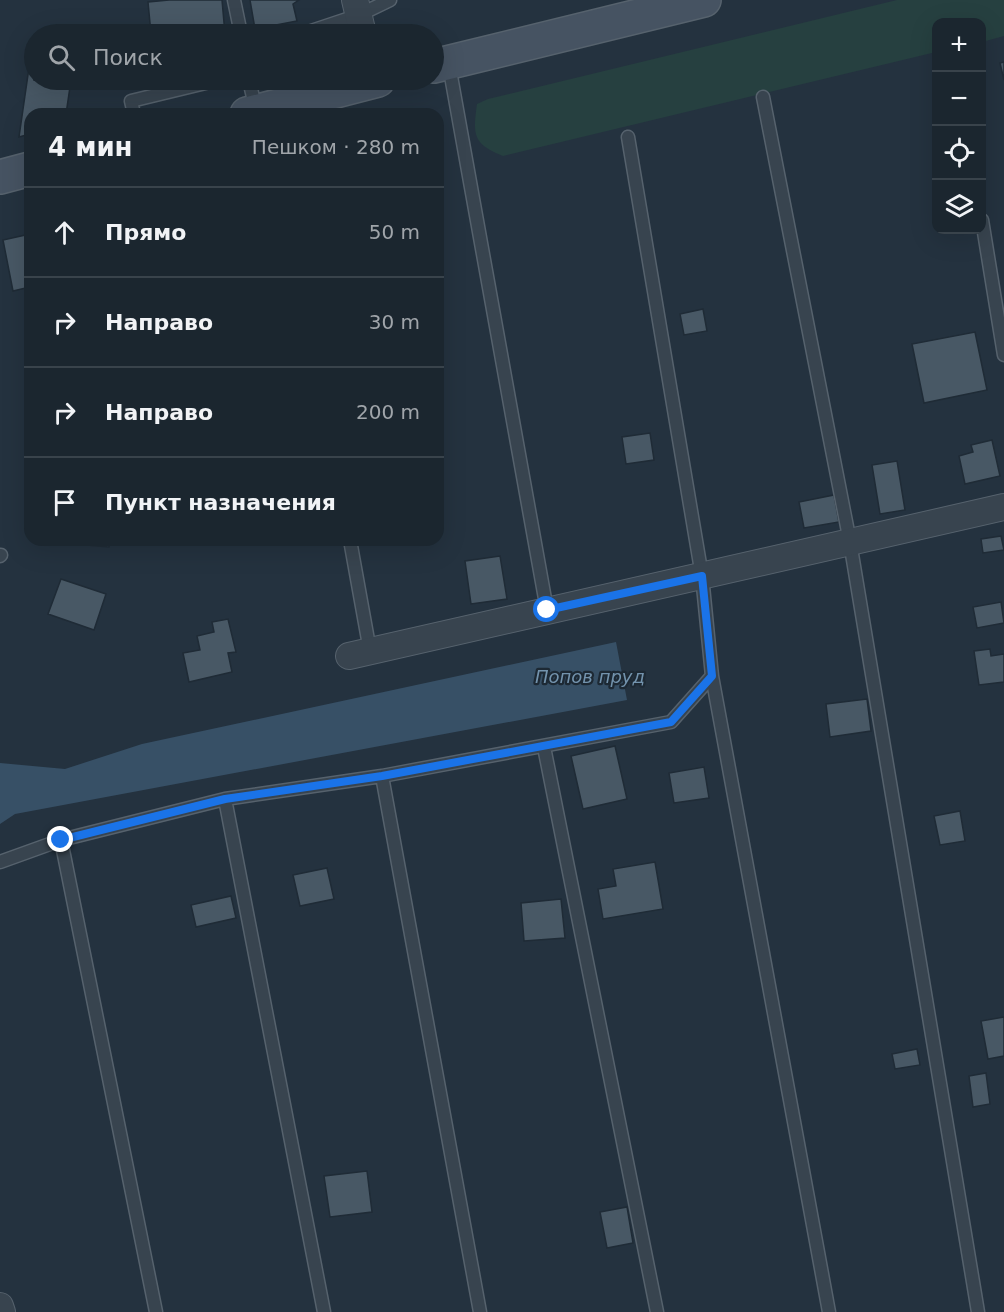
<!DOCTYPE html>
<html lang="ru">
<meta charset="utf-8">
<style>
body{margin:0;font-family:"DejaVu Sans",sans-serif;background:#242e37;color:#f1f3f6}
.controls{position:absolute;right:18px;top:18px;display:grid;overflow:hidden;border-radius:12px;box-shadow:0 6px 24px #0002}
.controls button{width:54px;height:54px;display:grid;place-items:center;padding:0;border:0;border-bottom:2px solid #39434b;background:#1b262f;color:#f1f3f6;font:30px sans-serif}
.stop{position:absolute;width:18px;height:18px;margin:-14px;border:4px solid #1a73e8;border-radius:50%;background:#fff}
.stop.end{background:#1a73e8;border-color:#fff;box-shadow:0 2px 6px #0008}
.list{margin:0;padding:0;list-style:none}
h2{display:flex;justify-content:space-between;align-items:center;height:78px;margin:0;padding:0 24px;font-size:26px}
h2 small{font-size:20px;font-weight:400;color:#a0a5aa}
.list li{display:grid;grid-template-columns:39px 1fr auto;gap:18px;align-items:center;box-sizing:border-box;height:90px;padding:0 24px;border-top:2px solid #39434b}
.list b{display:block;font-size:22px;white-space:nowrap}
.list em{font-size:20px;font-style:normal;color:#a0a5aa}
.icon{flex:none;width:33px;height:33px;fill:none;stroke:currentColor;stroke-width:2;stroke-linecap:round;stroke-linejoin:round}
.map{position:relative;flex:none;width:1004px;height:1312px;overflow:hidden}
.search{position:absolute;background:#1b262f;box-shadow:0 6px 24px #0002;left:24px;top:24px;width:420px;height:66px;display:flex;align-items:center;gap:15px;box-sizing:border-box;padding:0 21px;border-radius:33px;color:#a0a5aa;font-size:22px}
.panel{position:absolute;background:#1b262f;box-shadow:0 6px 24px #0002;left:24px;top:108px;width:420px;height:438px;border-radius:18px}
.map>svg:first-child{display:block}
.green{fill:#264040}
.water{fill:#375066}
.building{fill:#485865;stroke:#1f2b36;stroke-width:1.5}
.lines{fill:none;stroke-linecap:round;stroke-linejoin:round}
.service-casing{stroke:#56626d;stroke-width:15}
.minor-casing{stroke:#56626d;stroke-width:28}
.secondary-casing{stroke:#56626d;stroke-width:36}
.service{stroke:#38444f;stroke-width:12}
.minor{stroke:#38444f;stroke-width:26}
.secondary{stroke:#465362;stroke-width:33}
.route{stroke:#1a73e8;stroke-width:8}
.labels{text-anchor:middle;stroke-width:4.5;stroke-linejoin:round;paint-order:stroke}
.water-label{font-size:18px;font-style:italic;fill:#7393ad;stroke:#1d2934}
</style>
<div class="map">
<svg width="1004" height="1312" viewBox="0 0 1004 1312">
<rect width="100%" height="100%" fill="#24323f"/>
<path class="green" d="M897,0H1004V36L982,42V22H936V52L503,156C472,144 473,134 477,104L488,99Z"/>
<path class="water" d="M616,642L627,700L15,814L0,824V763L65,769L142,744Z"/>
<path class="building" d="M169,0H222L225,34H151L148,2Z
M250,0H299L293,4L297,21L255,29Z
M32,47L34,48V80H71L66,114H30V134L19,137Z
M1004,62V80L1000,63Z
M30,234V287L13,291L3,240Z
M703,309L707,331L684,335L680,314Z
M975,332L987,390L924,403L912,344Z
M650,433L654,460L626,464L622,437Z
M992,440L1000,476L965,484L959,456L973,452L971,445Z
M897,461L905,510L880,514L872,465Z
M834,495L839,522L804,528L799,502Z
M1001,536L1004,550L983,553L981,539Z
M87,540H110L109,547L87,545Z
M500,556L507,599L471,604L465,561Z
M61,579L106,594L94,630L48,614Z
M1001,602L1004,623L977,628L973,607Z
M228,619L236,652L228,653L232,672L189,682L183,653L200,650L197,636L214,632L212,622Z
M990,649L991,656L1004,654V682L979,685L974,651Z
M867,699L871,731L830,737L826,704Z
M615,746L627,799L583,809L571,756Z
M704,767L709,798L674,803L669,773Z
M960,811L965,841L940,845L934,816Z
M655,862L663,909L603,919L598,889L616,886L613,869Z
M327,868L334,899L300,906L293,875Z
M231,896L236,918L196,927L191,905Z
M561,899L565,938L524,941L521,903Z
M1004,1017V1056L988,1059L981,1021Z
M917,1049L920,1065L895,1069L892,1054Z
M986,1073L990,1104L973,1107L969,1076Z
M367,1171L372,1212L330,1217L324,1176Z
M627,1207L633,1243L607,1248L600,1212Z"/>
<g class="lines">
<defs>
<path id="service" d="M234,0L241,34
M302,34L359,15L390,0
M449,65L547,610
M249,80L256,110
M763,97L850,542L978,1312
M134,114L131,101L218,80
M628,137L702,576L712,676L829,1312
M982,220L1004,355
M350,540L370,651
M0,556L1,555
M544,747L657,1312
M382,776L480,1312
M225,799L324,1312
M61,840L156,1312
M0,862L61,840L225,799L382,776L671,722L712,676"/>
<path id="minor" d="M355,0L363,34
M349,656L1004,507
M0,1306L2,1312"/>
<path id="secondary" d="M434,66L704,0
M247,114L378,80
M0,177L30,169"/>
</defs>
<use href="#service" class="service-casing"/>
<use href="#minor" class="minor-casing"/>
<use href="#secondary" class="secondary-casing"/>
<use href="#service" class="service"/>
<use href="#minor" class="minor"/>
<use href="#secondary" class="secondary"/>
</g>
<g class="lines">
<path class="route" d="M61,840L225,799L382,776L671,722L712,676L702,576L547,610"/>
</g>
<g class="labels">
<g class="water-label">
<text x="590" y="683">Попов пруд</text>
</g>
</g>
</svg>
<div class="controls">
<button>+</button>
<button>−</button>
<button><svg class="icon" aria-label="locate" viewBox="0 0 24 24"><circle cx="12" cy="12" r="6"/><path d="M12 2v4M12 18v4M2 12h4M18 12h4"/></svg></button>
<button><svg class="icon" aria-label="layers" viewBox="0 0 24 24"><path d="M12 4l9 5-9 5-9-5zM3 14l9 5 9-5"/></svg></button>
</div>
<div class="stop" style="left:547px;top:610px"></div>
<div class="stop end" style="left:61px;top:840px"></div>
<div class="search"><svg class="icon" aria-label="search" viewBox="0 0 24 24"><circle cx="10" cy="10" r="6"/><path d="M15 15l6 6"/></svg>Поиск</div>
<section class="panel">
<h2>4 мин<small>Пешком · 280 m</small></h2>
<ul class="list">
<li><svg class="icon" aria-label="ahead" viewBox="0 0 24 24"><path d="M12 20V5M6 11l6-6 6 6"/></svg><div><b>Прямо</b></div><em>50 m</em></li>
<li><svg class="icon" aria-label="right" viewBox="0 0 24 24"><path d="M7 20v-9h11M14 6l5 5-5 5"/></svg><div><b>Направо</b></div><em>30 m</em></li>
<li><svg class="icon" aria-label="right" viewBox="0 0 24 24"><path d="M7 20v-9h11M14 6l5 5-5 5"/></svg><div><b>Направо</b></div><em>200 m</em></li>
<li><svg class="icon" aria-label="arrive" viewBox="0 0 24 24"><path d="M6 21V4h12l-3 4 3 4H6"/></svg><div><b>Пункт назначения</b></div></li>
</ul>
</section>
</div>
